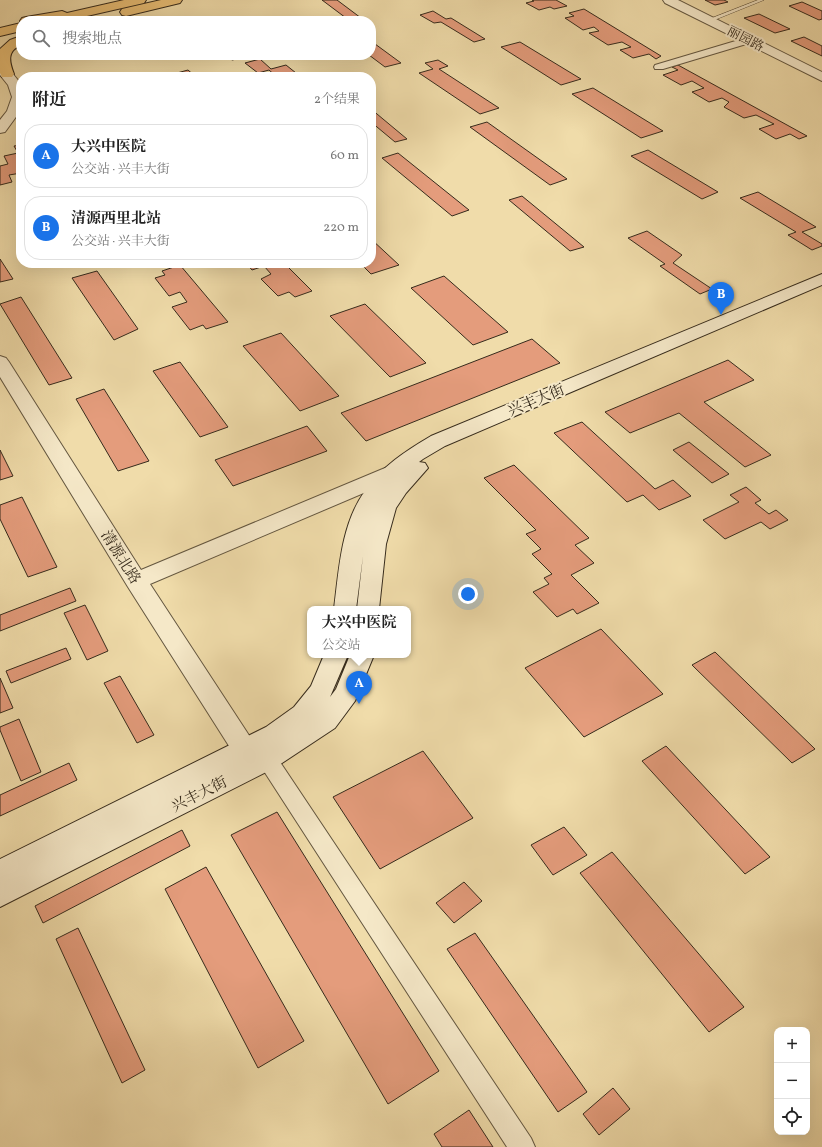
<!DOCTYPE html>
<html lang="zh">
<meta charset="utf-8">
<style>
body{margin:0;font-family:Vollkorn,"Noto Serif SC",serif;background:#f2f2f2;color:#222}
.controls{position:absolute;right:12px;bottom:12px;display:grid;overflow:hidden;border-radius:8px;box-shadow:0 4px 16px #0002}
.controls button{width:36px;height:36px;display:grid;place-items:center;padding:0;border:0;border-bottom:1px solid #e0e0e0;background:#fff;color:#222;font:20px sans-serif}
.you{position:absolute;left:468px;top:594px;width:14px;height:14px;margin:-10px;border:3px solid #fff;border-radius:50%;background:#1a73e8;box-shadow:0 0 0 6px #1a73e833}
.badge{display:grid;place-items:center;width:26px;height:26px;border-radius:50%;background:#1a73e8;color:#fff;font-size:13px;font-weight:700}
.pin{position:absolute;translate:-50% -33px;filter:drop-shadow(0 1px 2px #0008)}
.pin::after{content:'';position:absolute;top:21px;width:14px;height:12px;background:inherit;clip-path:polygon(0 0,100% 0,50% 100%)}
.popup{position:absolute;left:307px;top:606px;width:104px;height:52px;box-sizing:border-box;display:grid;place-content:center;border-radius:8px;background:#fff;filter:drop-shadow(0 1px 3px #0005);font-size:13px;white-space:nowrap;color:#767676}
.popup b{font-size:15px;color:#222}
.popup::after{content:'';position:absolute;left:50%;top:100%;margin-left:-8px;border:8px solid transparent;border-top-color:#fff}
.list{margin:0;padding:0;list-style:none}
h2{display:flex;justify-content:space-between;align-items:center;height:52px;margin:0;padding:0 16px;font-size:17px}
h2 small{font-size:13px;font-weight:400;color:#767676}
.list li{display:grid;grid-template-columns:26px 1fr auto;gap:12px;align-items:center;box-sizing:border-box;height:64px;margin:0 8px 8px;padding:0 8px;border:1px solid #e0e0e0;border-radius:16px}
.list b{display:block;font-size:15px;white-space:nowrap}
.list p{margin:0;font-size:13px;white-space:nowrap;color:#767676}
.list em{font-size:13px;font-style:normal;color:#767676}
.icon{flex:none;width:22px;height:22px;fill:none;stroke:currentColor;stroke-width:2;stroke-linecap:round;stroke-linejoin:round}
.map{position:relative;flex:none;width:822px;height:1147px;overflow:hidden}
.search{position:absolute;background:#fff;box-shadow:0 4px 16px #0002;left:16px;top:16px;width:360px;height:44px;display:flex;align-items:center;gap:10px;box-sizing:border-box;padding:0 14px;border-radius:16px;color:#767676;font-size:15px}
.panel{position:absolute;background:#fff;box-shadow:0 4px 16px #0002;left:16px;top:72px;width:360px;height:196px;border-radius:16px}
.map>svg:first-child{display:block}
.building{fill:#e49c7c;stroke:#362b1c}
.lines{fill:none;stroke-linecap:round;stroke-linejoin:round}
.service-casing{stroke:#645740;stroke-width:1}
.minor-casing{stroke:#645740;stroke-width:2}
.tertiary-casing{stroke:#645740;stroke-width:2}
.secondary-casing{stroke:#362b1c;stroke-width:2}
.primary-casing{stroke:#362b1c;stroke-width:2}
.service{fill:#f5e8c8;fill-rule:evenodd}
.minor{fill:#f5e8c8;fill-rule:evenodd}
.tertiary{fill:#f5e8c8;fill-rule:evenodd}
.secondary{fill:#f5e8c8;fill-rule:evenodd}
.primary{fill:#e8be75;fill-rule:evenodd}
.labels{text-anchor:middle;stroke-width:4;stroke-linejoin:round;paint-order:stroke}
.far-street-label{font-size:13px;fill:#362b1c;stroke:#f5e8c8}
.street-label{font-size:15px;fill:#362b1c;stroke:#f5e8c8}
</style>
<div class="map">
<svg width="822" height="1147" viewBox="0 0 822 1147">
<rect width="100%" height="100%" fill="#f0dcaa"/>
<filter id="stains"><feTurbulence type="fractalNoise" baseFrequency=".005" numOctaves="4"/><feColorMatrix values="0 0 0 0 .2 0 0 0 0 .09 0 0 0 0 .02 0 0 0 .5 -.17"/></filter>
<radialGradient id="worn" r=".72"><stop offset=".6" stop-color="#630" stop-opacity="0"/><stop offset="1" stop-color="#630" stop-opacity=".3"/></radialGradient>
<path class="building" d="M322,0H337L365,21H350Z
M532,0H556L567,6L554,9L550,7L539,10L526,3L534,1Z
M705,0H724L728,2L715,5Z
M802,2L822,11V19L819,20L789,6Z
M584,9L661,56L656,59L649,54L633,58L620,50L631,47L622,42L608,45L589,33L599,31L594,27L583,30L565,18L574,16L569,13Z
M433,11L446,19L451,18L485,39L474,42L441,22L434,23L420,15Z
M759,14L790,29L775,33L744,18Z
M804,37L822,46V56L791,41Z
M371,41L401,63L385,67L369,55H371Z
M520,42L581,79L561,85L501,47Z
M226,55H244L246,57L232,60Z
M260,59L271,69L286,65L301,77H277L269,70L258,73L245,63Z
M438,60L448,66L439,69L499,108L480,114L419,73L433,69L425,63Z
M678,65L807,136L799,139L790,134L776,139L759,129L774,124L756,115L744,118L724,107L729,102L722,98L709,102L692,92L704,88L692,81L681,85L663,75L678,70L672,67Z
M188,70L196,77L166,76Z
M593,88L663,131L641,138L572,94Z
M371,109L407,139L395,142L371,122Z
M487,122L567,179L550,185L470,127Z
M21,145V173L9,175L12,182L0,185V166L8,164L4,156L18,153L14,146Z
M648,150L718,192L702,199L631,156Z
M398,153L469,210L452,216L382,158Z
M758,192L816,227L802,232L822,244V246L812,250L788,235L796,232L740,198Z
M522,196L584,247L570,251L509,200Z
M647,231L682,255L673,263L712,289L700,294L660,266L665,264L628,238Z
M371,239L399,265L371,274L360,263H371Z
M0,259L13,279L0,282Z
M246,263H284L312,291L295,297L289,292L278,296L261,279L271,274L264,266L252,270Z
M180,265L228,322L206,329L203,325L190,330L172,307L187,302L180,292L169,296L155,278L165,275L162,271Z
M97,271L138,329L114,340L72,278Z
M444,276L508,332L473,345L411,288Z
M21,297L72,378L49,385L0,304Z
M365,304L426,363L390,377L330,316Z
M281,333L339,396L300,411L243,346Z
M532,339L560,363L366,441L341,413Z
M728,360L754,380L704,402L771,455L745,467L679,413L630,433L605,412Z
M180,362L228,427L200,437L153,371Z
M104,389L149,461L118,471L76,399Z
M582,422L655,489L673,480L691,496L659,510L643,495L627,502L554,433Z
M307,426L327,451L233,486L215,460Z
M689,442L729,474L712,483L673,450Z
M0,450L13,476L0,480Z
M514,465L589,538L575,545L594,563L571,575L599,603L577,614L573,609L557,617L533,592L549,584L544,578L552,574L532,554L541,549L526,534L536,530L484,478Z
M746,487L761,500L755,503L769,514L776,510L788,520L770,529L761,522L725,539L703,520L739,502L730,495Z
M22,497L57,567L28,577L0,519V505Z
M70,588L76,601L0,631V615Z
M85,605L108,651L87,660L64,613Z
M601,629L663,694L584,737L525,668Z
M66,648L71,659L11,683L6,671Z
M715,652L815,749L792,763L692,665Z
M120,676L154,735L137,743L104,683Z
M0,678L13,708L0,713Z
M19,719L41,772L21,781L0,730V727Z
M666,746L770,857L745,874L642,761Z
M423,751L473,818L380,869L333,797Z
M69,763L77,780L0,816V795Z
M277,812L439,1071L388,1104L231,835Z
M564,827L587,855L553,875L531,845Z
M182,830L190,846L43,923L35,906Z
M612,852L744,1007L709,1032L580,873Z
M206,867L304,1041L258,1068L165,889Z
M464,882L482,901L454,923L436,903Z
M78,928L145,1070L122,1083L56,939Z
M475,933L587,1092L558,1112L447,949Z
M613,1088L630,1109L599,1135L583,1114Z
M469,1110L493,1147H442L434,1134Z"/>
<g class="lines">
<defs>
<path id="service" d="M758,0H764L712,21L707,20Z"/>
<path id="minor" d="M749,37L754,40L753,42L663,69H655L654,67L655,65Z
M255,745L274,753L531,1138L535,1147H507L260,765L248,760L245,754L248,748Z"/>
<path id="tertiary" d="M663,0H678L822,72V81L665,3Z
M0,63L5,64L21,84V110L5,132L0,133V120L7,111L12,97L8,85L0,75Z
M0,356L6,358L9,362L141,570L385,468L392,466L399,468L402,473L399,478L150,584L254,743L258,750L254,757L245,760L236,757L128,587L0,377Z"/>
<path id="secondary" d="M822,274V285L445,446L423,459L419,462L425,463L428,468L406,493L396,508L386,544L379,609H357L363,556L356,609H334C339,570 341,524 365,491C381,467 407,450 431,436Z
M324,655H348L330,697L336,689L350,655H374L355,701L335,728L276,767L0,907V859L266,727L294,707L311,686Z"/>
<path id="primary" d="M124,0H146L144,3L65,21H21V23L20,21L22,18L26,17L62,11L67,13Z
M161,0H182L180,3L126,16L122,15L120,12L122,9Z
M21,23V31L0,36V28Z
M21,36V45C7,51 9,61 14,74L12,77H2L0,73V49L10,40Z"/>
</defs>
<use href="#service" class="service-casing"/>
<use href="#minor" class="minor-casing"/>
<use href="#tertiary" class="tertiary-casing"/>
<use href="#secondary" class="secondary-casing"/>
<use href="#primary" class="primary-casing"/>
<use href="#service" class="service"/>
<use href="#minor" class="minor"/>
<use href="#tertiary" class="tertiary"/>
<use href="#secondary" class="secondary"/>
<use href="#primary" class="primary"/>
</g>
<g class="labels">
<g class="far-street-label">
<text transform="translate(746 38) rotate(27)" y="5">丽园路</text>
</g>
<g class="street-label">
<text transform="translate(536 400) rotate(-23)" y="5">兴丰大街</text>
<text transform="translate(121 557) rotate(58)" y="5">清源北路</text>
<text transform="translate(199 794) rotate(-27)" y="5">兴丰大街</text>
</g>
</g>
<rect width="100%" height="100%" filter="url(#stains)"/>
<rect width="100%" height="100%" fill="url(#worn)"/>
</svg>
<div class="controls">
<button>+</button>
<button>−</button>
<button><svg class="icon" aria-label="locate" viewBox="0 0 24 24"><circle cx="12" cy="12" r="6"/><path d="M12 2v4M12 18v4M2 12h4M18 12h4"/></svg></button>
</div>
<div class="you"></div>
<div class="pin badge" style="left:359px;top:704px">A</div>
<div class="popup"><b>大兴中医院</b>公交站</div>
<div class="pin badge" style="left:721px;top:315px">B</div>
<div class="search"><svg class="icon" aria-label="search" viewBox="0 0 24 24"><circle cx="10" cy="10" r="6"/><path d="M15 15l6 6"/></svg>搜索地点</div>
<section class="panel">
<h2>附近<small>2个结果</small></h2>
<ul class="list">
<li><span class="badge">A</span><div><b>大兴中医院</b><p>公交站 · 兴丰大街</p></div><em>60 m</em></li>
<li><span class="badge">B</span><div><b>清源西里北站</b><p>公交站 · 兴丰大街</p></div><em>220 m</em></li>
</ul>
</section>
</div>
